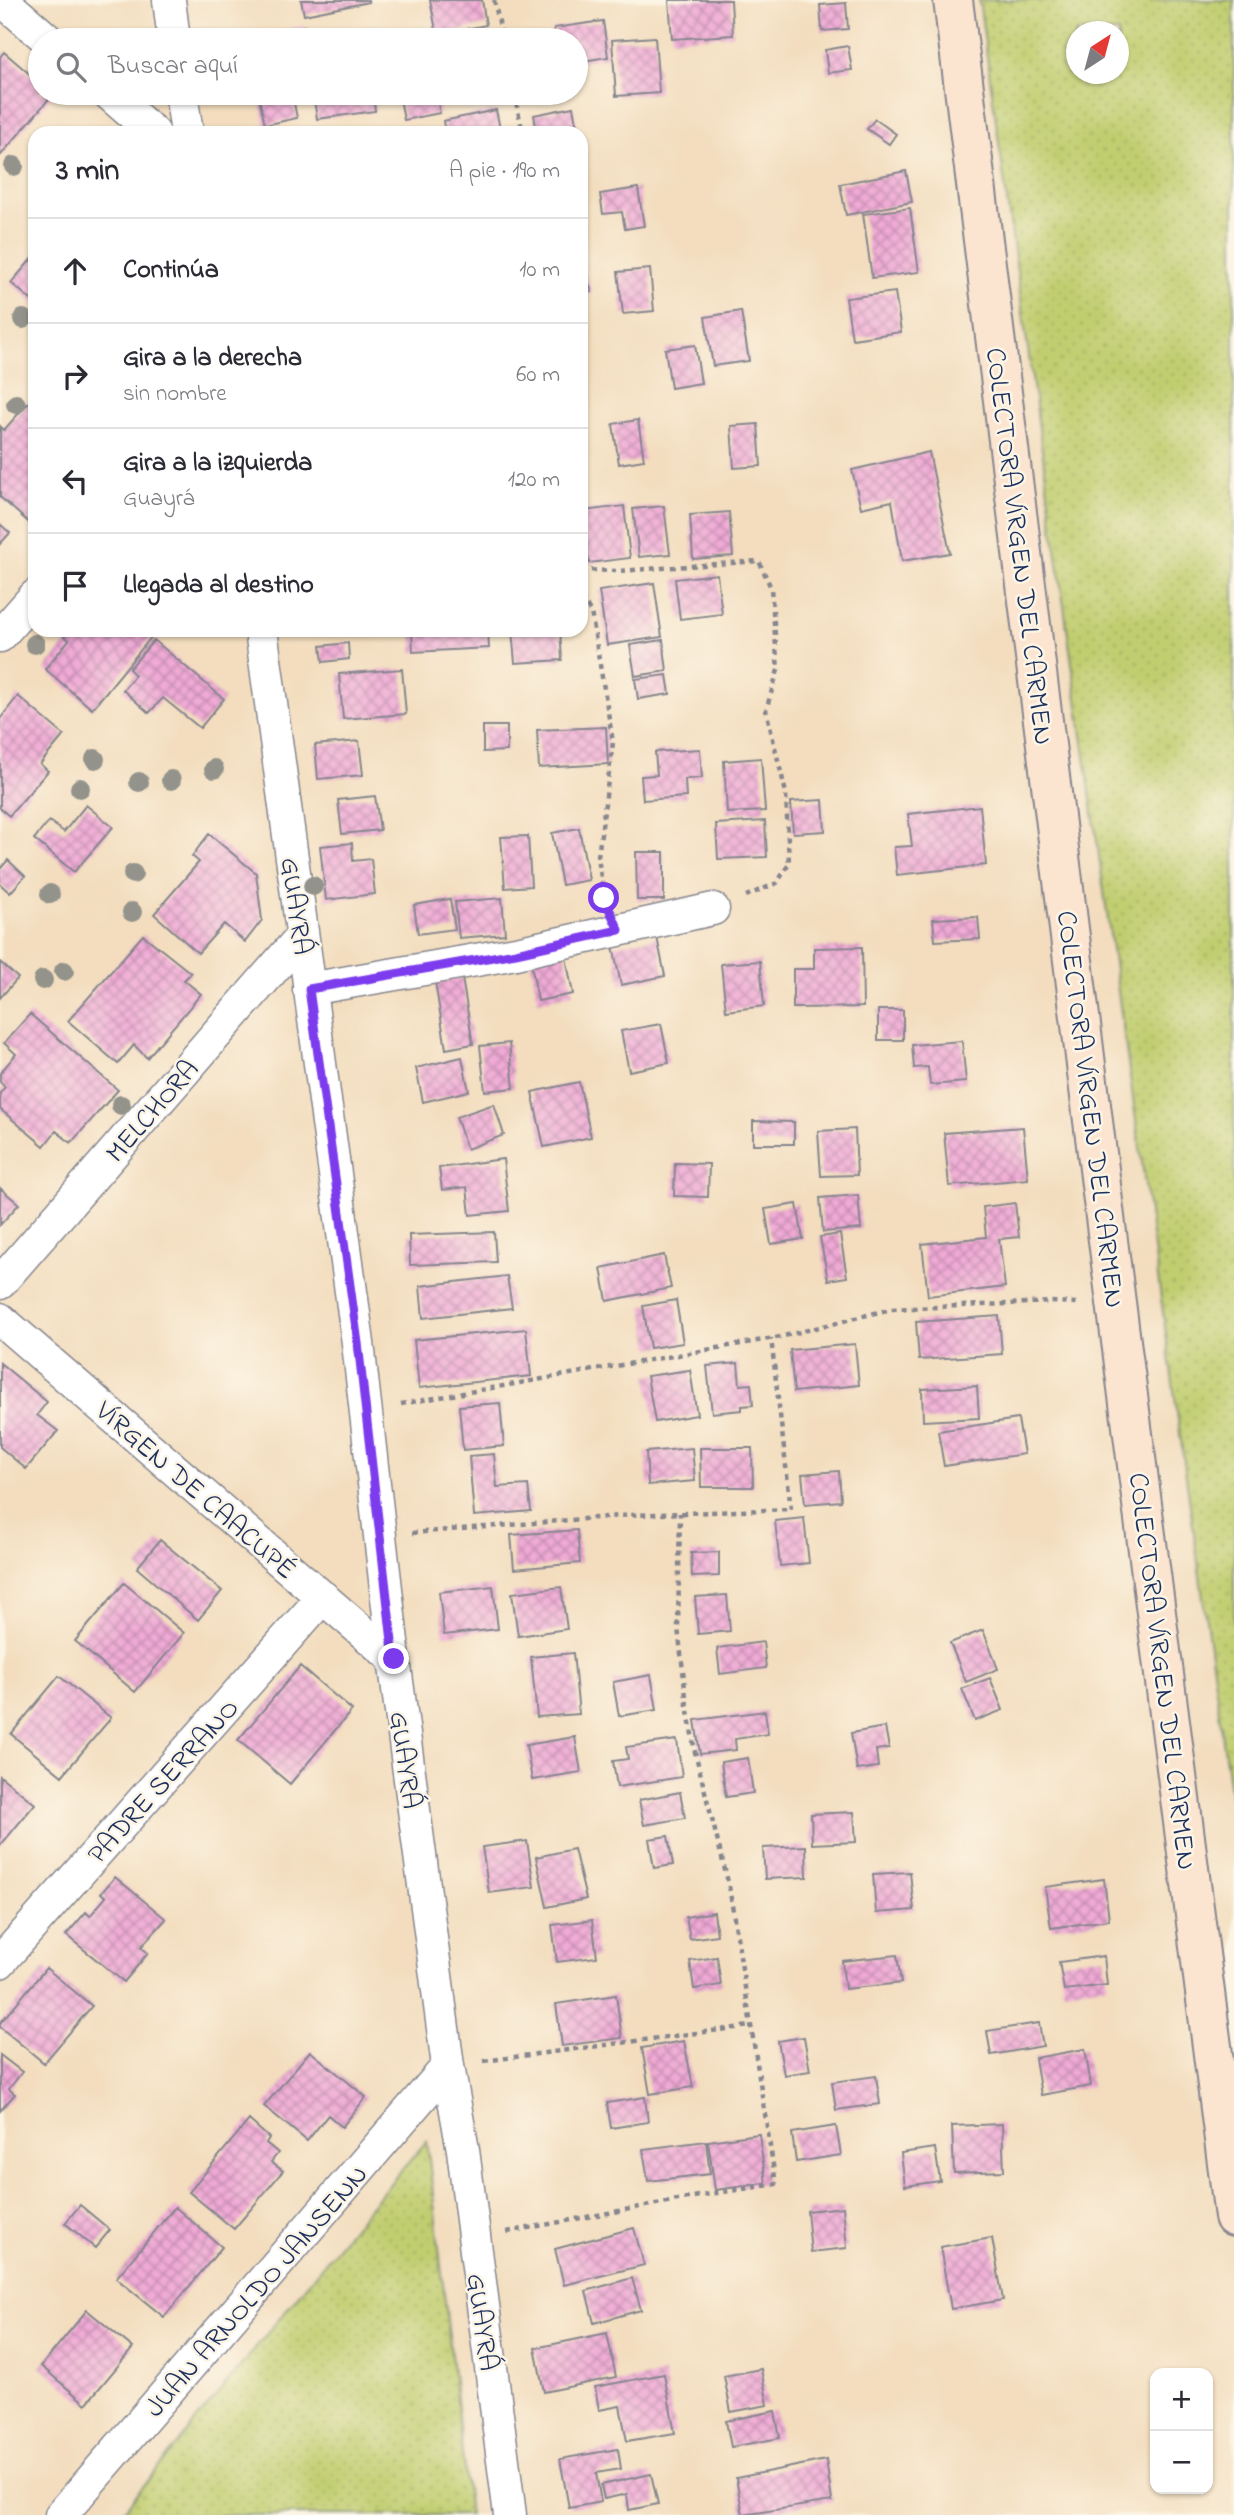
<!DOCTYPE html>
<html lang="es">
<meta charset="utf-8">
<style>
body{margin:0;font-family:"Indie Flower",sans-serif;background:#f7f7f7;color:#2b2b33}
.controls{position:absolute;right:21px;bottom:21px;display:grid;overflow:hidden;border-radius:14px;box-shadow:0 2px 5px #0004}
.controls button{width:63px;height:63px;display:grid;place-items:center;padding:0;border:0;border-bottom:2px solid #e1e1e2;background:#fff;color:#2b2b33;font:35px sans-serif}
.compass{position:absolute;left:1066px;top:21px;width:63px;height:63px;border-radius:50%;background:#fff;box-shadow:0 2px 5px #0004;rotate:36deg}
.stop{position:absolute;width:21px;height:21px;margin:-16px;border:5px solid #7c3aed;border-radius:50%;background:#fff}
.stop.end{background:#7c3aed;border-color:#fff;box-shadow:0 2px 7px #0008}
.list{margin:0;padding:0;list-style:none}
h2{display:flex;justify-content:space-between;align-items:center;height:91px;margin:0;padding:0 28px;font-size:30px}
h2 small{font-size:23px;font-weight:400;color:#7c7c81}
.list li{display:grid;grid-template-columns:46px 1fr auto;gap:21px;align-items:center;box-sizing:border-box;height:105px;padding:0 28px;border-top:2px solid #e1e1e2}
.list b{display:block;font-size:26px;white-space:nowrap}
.list p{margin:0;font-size:23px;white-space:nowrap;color:#7c7c81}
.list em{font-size:23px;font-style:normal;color:#7c7c81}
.icon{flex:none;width:38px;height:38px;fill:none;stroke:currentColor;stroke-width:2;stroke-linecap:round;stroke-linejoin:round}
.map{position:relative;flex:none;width:1234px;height:2515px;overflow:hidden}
.search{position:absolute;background:#fff;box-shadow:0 2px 5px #0004;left:28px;top:28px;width:560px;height:77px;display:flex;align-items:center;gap:18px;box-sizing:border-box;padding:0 24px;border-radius:38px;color:#7c7c81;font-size:26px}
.panel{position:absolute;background:#fff;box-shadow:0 2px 5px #0004;left:28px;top:126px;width:560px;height:511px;border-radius:21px}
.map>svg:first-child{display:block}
.grass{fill:url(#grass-dots);stroke:#6e7e67;stroke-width:2;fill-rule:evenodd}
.building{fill:url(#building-cross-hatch)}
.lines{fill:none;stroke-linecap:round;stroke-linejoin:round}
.minor-casing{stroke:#87868e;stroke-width:35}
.secondary-casing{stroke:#87868e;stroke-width:42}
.path{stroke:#87868e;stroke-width:4.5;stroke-dasharray:5 5;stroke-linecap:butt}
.minor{stroke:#fff;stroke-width:32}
.secondary{stroke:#fce5d0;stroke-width:38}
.tree{fill:#93938b}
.route{stroke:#7c3aed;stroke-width:9}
.labels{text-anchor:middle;stroke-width:5;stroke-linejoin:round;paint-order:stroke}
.street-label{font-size:28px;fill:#1b2f5e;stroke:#fcf5e5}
</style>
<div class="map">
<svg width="1234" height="2515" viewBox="0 0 1234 2515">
<defs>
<pattern id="grass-dots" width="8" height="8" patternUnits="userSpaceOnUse" patternTransform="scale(1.75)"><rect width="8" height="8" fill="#c1ce70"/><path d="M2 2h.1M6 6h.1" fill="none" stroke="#a5b163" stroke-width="1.8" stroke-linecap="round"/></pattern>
<pattern id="building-cross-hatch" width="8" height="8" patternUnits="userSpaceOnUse" patternTransform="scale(1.75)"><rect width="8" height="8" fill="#f0aad5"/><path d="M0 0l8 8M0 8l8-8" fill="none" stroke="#c28bb0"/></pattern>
</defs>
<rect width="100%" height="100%" fill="#fcf5e5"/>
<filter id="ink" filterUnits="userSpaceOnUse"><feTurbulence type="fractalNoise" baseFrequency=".0143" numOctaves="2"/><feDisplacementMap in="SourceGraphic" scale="14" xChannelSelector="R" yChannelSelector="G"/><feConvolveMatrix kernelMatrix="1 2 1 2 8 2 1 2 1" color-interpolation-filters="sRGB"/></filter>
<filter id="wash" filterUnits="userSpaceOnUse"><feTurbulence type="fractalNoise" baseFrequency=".00686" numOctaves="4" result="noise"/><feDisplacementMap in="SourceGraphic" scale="28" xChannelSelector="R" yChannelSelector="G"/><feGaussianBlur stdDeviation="1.57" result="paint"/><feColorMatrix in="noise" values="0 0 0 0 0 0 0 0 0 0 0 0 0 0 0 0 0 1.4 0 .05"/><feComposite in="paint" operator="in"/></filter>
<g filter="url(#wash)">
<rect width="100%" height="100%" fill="#f3ddbe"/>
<path class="grass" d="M979,0H1234V1819ZM1076,32H1118V74H1076Z
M427,2141L469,2515H120L368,2209Z"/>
<g id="blocks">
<path class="building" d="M301,0H368L369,2L304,15Z
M430,0H482L486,25L437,35Z
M669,0H731L733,35L672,39Z
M846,3L848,29L822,31L820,5Z
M603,21L608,57L576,62V40H556L554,28Z
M305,26L308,40H252L251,37Z
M655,37L659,93L616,96L612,40Z
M848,46L852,70L828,73L825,50Z
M4,52L40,83V93H54L0,156V57Z
M258,93H292L297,118L265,125Z
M313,93H373L375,111L317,119Z
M399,93H436L440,113L404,120Z
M573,107L578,133H537L534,115Z
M496,110L501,133H445L443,121Z
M875,119L896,134L889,144L867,129Z
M906,171L912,202L846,215L840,184Z
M638,188L644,226L625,229L622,212L603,214L600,194Z
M910,208L919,272L872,278L863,214Z
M35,255V303L11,283Z
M583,269L592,292L581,296V270Z
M650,269L654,311L623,314L618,272Z
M895,292L901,332L852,339L846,298Z
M741,311L749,361L713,366L705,317Z
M695,345L701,383L671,388L665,349Z
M35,395V528L0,497V426L4,430Z
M638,420L644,460L619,464L613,424Z
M758,424L761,466L734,468L731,426Z
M929,452L950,553L902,561L892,501L861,508L852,470Z
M624,506L630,558L589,563L582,511Z
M664,506L670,554L639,557L633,509Z
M729,512L733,556L693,559L690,515Z
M0,524L10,533L0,544Z
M717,574L722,614L680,619L675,579Z
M654,583L662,637L607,645L599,591Z
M56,630H146L153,635L92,709L45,669L69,640Z
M412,630H488L489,648L413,652Z
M512,630H560L562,660L515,663Z
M154,640L224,699L200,728L163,698L149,713L123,690L135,675L129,669Z
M663,640L667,671L635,676L630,645Z
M348,643L349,659L323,662L321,646Z
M402,669L406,714L343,719L339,674Z
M667,675L670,694L638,699L635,679Z
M18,696L64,735L40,764L48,771L9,816L0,808V719Z
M483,726H507V751L483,752Z
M606,727L608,764L539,768L537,730Z
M359,741L363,775L318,779L315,745Z
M700,749L702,778L685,779L686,797L643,800L641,776L657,775L655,752Z
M761,758L765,811L727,813L724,761Z
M375,796L380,830L342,834L338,800Z
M823,800L825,831L793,833L791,802Z
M86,805L113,827L74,872L34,839L49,821L64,832Z
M980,806L986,865L897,875L894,847L912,846L908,814Z
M765,821L767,857L718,859L716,824Z
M579,828L589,880L562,885L552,833Z
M209,834L256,873L262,920L245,942L224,924L198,953L154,914L199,862L192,856Z
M528,836L531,886L505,888L501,837Z
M352,843L353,861L371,859L375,894L326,900L320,846Z
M636,852H664V900H637Z
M8,860L25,876L10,893L0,884V869Z
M502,898L505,934L459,938L455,902Z
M450,899L455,929L418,934L414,905Z
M978,917L980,939L935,941L933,919Z
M143,935L191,973L184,980L201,994L147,1058L134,1045L118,1064L68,1021Z
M657,937L665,976L621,985L613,946Z
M862,947L863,1007L793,1008V969H814V948Z
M565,952L573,994L538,1001L530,958Z
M760,961L764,1006L726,1011L721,964Z
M0,962L18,978L0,998Z
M462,978L473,1044L446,1049L435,982Z
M878,1010H903V1040H878Z
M30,1014L118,1090L71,1143L56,1131L44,1146L0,1109V1093L5,1087L0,1082V1073L16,1054L4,1043Z
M661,1024L669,1063L629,1071L621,1031Z
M962,1041L966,1082L930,1085L928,1067L914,1068L912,1045Z
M509,1043L514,1088L485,1091L480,1046Z
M462,1057L469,1091L423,1102L416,1068Z
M579,1082L591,1137L544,1147L532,1092Z
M494,1104L504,1135L467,1149L456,1117Z
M753,1121L794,1122V1144H753Z
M1023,1127L1028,1179L949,1186L944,1133Z
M855,1129L857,1175L821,1176L818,1131Z
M503,1159L509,1211L470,1215L467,1187L442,1190L439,1168Z
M675,1163L709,1164L708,1197L674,1196Z
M0,1188L19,1204L0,1225Z
M858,1195L861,1229L823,1232L820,1198Z
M1015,1203L1019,1237L999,1239L1005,1287L928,1296L922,1244L986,1237L983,1207Z
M797,1204L803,1239L771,1244L765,1209Z
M494,1232L496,1262L410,1265L409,1235Z
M840,1234L847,1277L828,1280L820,1237Z
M664,1255L671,1288L607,1301L601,1268Z
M507,1276L512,1308L423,1318L420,1286Z
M676,1300L683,1343L650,1348L643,1306Z
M999,1316L1002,1354L919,1360L916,1322Z
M526,1329L531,1376L419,1388L414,1340Z
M855,1344L859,1385L794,1392L790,1350Z
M0,1363L47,1402L37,1415L58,1431L26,1469L0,1447Z
M738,1363L740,1385L751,1384L753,1405L742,1406V1410L712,1413L707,1366Z
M690,1370L697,1415L655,1422L647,1376Z
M977,1386L979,1418L923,1421L922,1389Z
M500,1403L504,1446L463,1450L459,1406Z
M1018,1419L1024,1454L944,1466L938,1431Z
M692,1448L695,1481L648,1485L646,1452Z
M700,1448H752L753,1487H701Z
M494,1454L497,1487L528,1485L531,1511L474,1516L469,1456Z
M839,1471L841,1501L805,1504L802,1474Z
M804,1518L809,1563L780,1566L775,1521Z
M577,1530L580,1563L514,1569L511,1535Z
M160,1540L222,1591L198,1620L137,1568Z
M719,1552V1576L692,1577L691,1553Z
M124,1583L184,1633L135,1692L75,1641Z
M493,1586L498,1629L444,1635L439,1592Z
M561,1587L567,1629L518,1636L512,1593Z
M727,1595L730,1631L698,1634L695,1597Z
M983,1630L998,1669L966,1682L950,1643Z
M763,1642L766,1668L720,1674L717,1648Z
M573,1653L579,1714L537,1717L531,1657Z
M300,1666L352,1710L290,1784L238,1740Z
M651,1675L657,1710L619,1716L613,1682Z
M59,1676L111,1718L62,1776L11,1734Z
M990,1678L1003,1710L975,1721L962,1689Z
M765,1711L768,1734L735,1739L736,1750L700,1754L695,1720Z
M885,1727L889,1748L876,1750L878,1767L857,1770L851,1733Z
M575,1737L581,1772L532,1780L526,1745Z
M677,1740L682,1777L617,1787L613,1761L628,1759L626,1747Z
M748,1758L753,1793L726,1797L721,1762Z
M0,1776L35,1804L0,1846Z
M680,1792L685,1818L644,1825L639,1800Z
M854,1812L856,1842L812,1844L811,1814Z
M668,1836L673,1865L654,1868L649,1839Z
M527,1841L534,1887L489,1893L482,1847Z
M806,1846L807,1877L765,1879L763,1848Z
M574,1849L586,1899L547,1907L536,1857Z
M910,1872L914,1910L876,1913L873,1874Z
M115,1877L166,1919L141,1947L148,1953L124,1982L66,1935L86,1912L90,1916L106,1897L101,1893Z
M1104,1879L1109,1920L1051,1928L1045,1887Z
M714,1912L717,1935L690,1939L686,1917Z
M592,1920L597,1957L557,1962L552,1925Z
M897,1955L901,1983L845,1989L842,1961Z
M1104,1956L1107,1985L1064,1990L1059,1962Z
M717,1957L721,1985L694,1989L690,1961Z
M46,1968L92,2006L44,2063L0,2027V2023Z
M616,1995L622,2038L562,2046L556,2004Z
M1039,2023L1043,2046L991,2055L987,2031Z
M804,2037L810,2071L784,2075L778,2041Z
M684,2041L693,2087L650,2094L642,2048Z
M1085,2049L1091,2086L1041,2095L1035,2058Z
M310,2051L366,2097L342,2127L328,2115L307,2141L264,2106Z
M0,2055L22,2072L9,2089L15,2094L0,2111Z
M876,2076L880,2104L836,2110L832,2082Z
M645,2097L648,2122L611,2128L607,2103Z
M249,2120L269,2138L266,2143L278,2153L271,2162L283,2171L234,2229L189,2192Z
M1002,2124L1004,2171L954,2173L952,2126Z
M836,2126L841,2155L796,2162L792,2133Z
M759,2134L766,2183L715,2190L708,2141Z
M706,2141L710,2174L648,2181L643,2149Z
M935,2148L940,2181L905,2186L901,2153Z
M80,2205L110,2230L95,2248L65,2223Z
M175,2207L222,2247L164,2317L116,2278Z
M843,2207L847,2248L811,2252L807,2211Z
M634,2228L644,2265L564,2285L555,2249Z
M992,2238L1003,2300L951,2309L940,2247Z
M632,2278L641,2310L594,2323L586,2291Z
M87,2310L133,2348L86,2404L41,2366Z
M607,2333L616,2377L544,2392L535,2348Z
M761,2369L768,2405L731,2412L724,2376Z
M664,2374L675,2433L627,2441L620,2406L599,2410L595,2387Z
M775,2411L780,2438L731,2447L726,2421Z
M618,2449L621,2469L596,2473L601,2502L569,2508L560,2459Z
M826,2460L832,2501L743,2515L736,2478Z
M651,2474L658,2504L629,2510L627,2494L604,2499L601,2485Z"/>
</g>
</g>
<g filter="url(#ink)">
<use href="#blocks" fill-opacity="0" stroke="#87868e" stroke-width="2"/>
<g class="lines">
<defs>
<path id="minor" d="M2,0L48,40
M169,0L174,40
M108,93L154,133
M181,93L187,133
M261,630L358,1343L394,1659L448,2066L463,2150L510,2515
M0,636L35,596
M309,989L516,953L713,909
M0,1283L302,936
M0,1319L394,1659
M0,1962L323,1597
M61,2515L448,2066"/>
<path id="secondary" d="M953,0L1106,1225L1234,2217"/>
</defs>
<use href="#minor" class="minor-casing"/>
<use href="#secondary" class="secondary-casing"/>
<path class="path" d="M494,0L503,40
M514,93L523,133
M581,570L619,571L759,561L771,588L778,670L766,710L786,793L789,864L777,883L746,896
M581,598L591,612L613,742L598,857L604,898
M401,1404L780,1337L891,1309L1051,1302L1079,1303
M412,1533L632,1515L791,1509L771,1338
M484,2061L750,2026
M507,2232L704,2195L776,2184L729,1886L695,1752L687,1705L678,1628L680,1513"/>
<use href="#minor" class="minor"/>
<use href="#secondary" class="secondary"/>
</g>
<g class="tree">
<circle cx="14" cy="166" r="10"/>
<circle cx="23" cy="319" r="10"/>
<circle cx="16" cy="404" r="10"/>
<circle cx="35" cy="644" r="10"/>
<circle cx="95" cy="759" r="10"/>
<circle cx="214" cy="769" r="10"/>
<circle cx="171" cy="780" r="10"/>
<circle cx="139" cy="782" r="10"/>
<circle cx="80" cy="788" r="10"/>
<circle cx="133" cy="874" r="10"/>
<circle cx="313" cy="886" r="10"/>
<circle cx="50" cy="894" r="10"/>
<circle cx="132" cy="912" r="10"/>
<circle cx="64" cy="971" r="10"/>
<circle cx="43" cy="980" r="10"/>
<circle cx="121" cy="1105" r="10"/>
</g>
</g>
<g class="lines" filter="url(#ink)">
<path class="route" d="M394,1659L358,1343L309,989L516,953L619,930L604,898"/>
</g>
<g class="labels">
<g class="street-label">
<text transform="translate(1021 546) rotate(83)" y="10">COLECTORA VÍRGEN DEL CARMEN</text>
<text transform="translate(298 906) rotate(82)" y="10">GUAYRÁ</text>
<text transform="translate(1092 1109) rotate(83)" y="10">COLECTORA VÍRGEN DEL CARMEN</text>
<text transform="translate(151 1110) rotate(-49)" y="10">MELCHORA</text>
<text transform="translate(197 1489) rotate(41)" y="10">VÍRGEN DE CAACUPÉ</text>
<text transform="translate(1164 1671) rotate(83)" y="10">COLECTORA VÍRGEN DEL CARMEN</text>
<text transform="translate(407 1760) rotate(82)" y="10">GUAYRÁ</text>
<text transform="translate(162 1780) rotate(-48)" y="10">PADRE SERRANO</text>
<text transform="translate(255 2290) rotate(-49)" y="10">JUAN ARNOLDO JANSENN</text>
<text transform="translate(484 2322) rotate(82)" y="10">GUAYRÁ</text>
</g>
</g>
</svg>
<div class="controls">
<button>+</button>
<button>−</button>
</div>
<svg class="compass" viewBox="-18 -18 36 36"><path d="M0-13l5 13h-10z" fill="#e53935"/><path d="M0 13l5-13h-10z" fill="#7c7c81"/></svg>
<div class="stop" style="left:604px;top:898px"></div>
<div class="stop end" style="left:394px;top:1659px"></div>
<div class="search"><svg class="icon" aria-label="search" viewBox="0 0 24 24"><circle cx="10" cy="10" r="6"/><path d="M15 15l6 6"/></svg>Buscar aquí</div>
<section class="panel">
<h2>3 min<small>A pie · 190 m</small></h2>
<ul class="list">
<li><svg class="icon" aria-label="ahead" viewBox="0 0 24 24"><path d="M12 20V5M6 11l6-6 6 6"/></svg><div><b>Continúa</b></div><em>10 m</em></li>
<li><svg class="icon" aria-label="right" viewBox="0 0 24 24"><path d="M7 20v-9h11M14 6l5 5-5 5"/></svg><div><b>Gira a la derecha</b><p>sin nombre</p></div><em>60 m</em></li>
<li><svg class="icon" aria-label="left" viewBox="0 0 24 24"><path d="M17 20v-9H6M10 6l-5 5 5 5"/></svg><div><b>Gira a la izquierda</b><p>Guayrá</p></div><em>120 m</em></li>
<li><svg class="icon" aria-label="arrive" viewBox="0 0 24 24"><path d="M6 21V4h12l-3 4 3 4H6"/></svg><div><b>Llegada al destino</b></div></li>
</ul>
</section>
</div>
